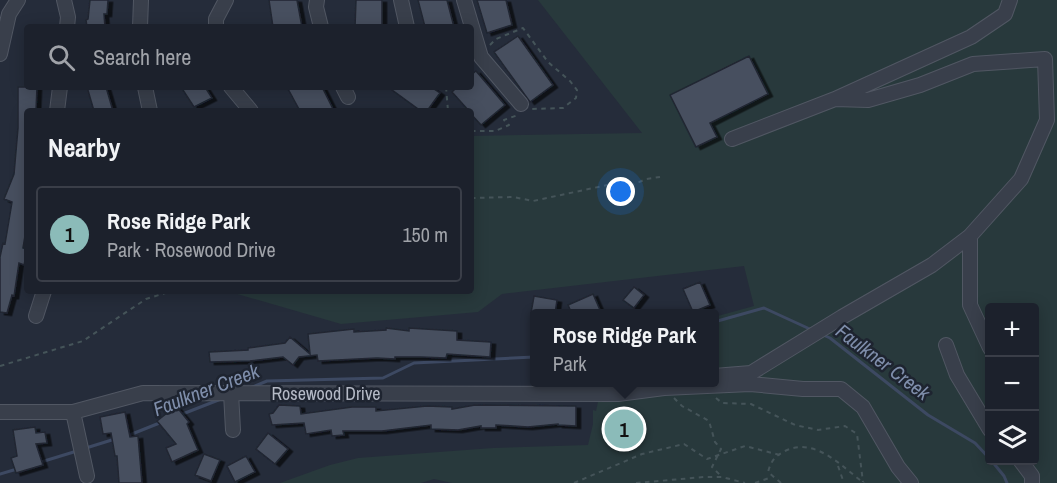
<!DOCTYPE html>
<meta charset="utf-8">
<style>
body{margin:0;font-family:"Archivo Narrow",sans-serif;background:#292e38;color:#f1f3f6}
.controls{position:absolute;right:18px;bottom:18px;display:grid;overflow:hidden;border-radius:6px;box-shadow:0 3px 15px #0003}
.controls button{width:54px;height:54px;display:grid;place-items:center;padding:0;border:0;border-bottom:2px solid #3a3e48;background:#1c212c;color:#f1f3f6;font:30px sans-serif}
.you{position:absolute;left:621px;top:192px;width:21px;height:21px;margin:-15px;border:4px solid #fff;border-radius:50%;background:#1a73e8;box-shadow:0 0 0 9px #1a73e833}
.badge{display:grid;place-items:center;width:39px;height:39px;border-radius:50%;background:#8bbbb9;color:#111;font-size:20px;font-weight:700}
.pin{position:absolute;translate:-50% -50%;border:3px solid #fff;box-shadow:0 2px 6px #0006}
.popup{position:absolute;left:530px;top:309px;width:189px;height:78px;box-sizing:border-box;display:grid;place-content:center;border-radius:6px;background:#1c212c;filter:drop-shadow(0 2px 4px #0005);font-size:20px;white-space:nowrap;color:#a0a3a9}
.popup b{font-size:22px;color:#f1f3f6}
.popup::after{content:'';position:absolute;left:50%;top:100%;margin-left:-12px;border:12px solid transparent;border-top-color:#1c212c}
.list{margin:0;padding:0;list-style:none}
h2{display:flex;justify-content:space-between;align-items:center;height:78px;margin:0;padding:0 24px;font-size:26px}
h2 small{font-size:20px;font-weight:400;color:#a0a3a9}
.list li{display:grid;grid-template-columns:39px 1fr auto;gap:18px;align-items:center;box-sizing:border-box;height:96px;margin:0 12px 12px;padding:0 12px;border:2px solid #3a3e48;border-radius:6px}
.list b{display:block;font-size:22px;white-space:nowrap}
.list p{margin:0;font-size:20px;white-space:nowrap;color:#a0a3a9}
.list em{font-size:20px;font-style:normal;color:#a0a3a9}
.icon{flex:none;width:33px;height:33px;fill:none;stroke:currentColor;stroke-width:2;stroke-linecap:round;stroke-linejoin:round}
.map{position:relative;flex:none;width:1057px;height:483px;overflow:hidden}
.search{position:absolute;background:#1c212c;box-shadow:0 3px 15px #0003;left:24px;top:24px;width:450px;height:66px;display:flex;align-items:center;gap:15px;box-sizing:border-box;padding:0 21px;border-radius:6px;color:#a0a3a9;font-size:22px}
.panel{position:absolute;background:#1c212c;box-shadow:0 3px 15px #0003;left:24px;top:108px;width:450px;height:186px;border-radius:6px}
.map>svg:first-child{display:block}
.green{fill:#28393c;fill-rule:evenodd}
.lines{fill:none;stroke-linecap:round;stroke-linejoin:round}
.stream{stroke:#3d4962;stroke-width:3}
.building{fill:#474f5e;stroke:#202632;stroke-width:1.5;filter:url(#shadow)}
.minor-casing{stroke:#515763;stroke-width:16}
.path{stroke:#455459;stroke-width:2;stroke-dasharray:4.5 4.5;stroke-linecap:butt}
.minor{stroke:#393f4b;stroke-width:14}
.labels{text-anchor:middle;stroke-width:5;stroke-linejoin:round;paint-order:stroke}
.street-label{font-size:18px;fill:#b5bac6;stroke:#1e2430}
.water-label{font-size:20px;font-style:italic;fill:#7f8eab;stroke:#1e2430}
</style>
<div class="map">
<svg width="1057" height="483" viewBox="0 0 1057 483">
<defs>
<filter id="shadow"><feDropShadow dx="4.5" dy="2.5" stdDeviation="0" flood-color="#0009"/></filter>
</defs>
<rect width="100%" height="100%" fill="#252c3a"/>
<path class="green" d="M538,0H1057V483H452L434,479L421,483H280L330,465L358,458L493,448L588,445L593,424V410L596,411L602,383L714,382V317L754,306L744,266L502,294L478,312L341,324L227,291H471V136L642,133ZM990,308H1034V460H990Z"/>
<g class="lines">
<path class="stream" d="M714,322L764,308L812,330
M821,334L830,338L928,415L975,443L990,459
M250,388L267,381L383,378L414,363L534,357
M180,415L221,399
M127,436L162,422
M86,448L115,439
M991,460L1004,476L1007,483
M41,462L77,451
M0,474L17,469"/>
</g>
<path class="building" d="M90,0H108L107,14H104L105,27H87L86,20L88,19Z
M269,0H297L302,27H273Z
M356,0H382V27H355Z
M418,0H447L454,27H425Z
M477,0H506L512,25L487,33Z
M518,36L553,85L530,102L494,52Z
M749,56L768,94L710,123L717,137L696,147L670,95Z
M476,71L505,105L481,125L471,114V111H469L452,92L457,87H471V75Z
M18,87H37L36,111H27V224L23,248L27,249V253L24,265L19,263L14,296L12,295L7,313L0,312V257L3,243L5,244L12,202L4,199L14,174L18,128Z
M87,87H106L113,111H94Z
M181,87H205L212,98L194,107Z
M287,87H322L334,111H300Z
M388,87H431L440,93L427,111H421Z
M700,282L710,305L693,312L683,289Z
M634,287L644,295L634,308L623,300Z
M593,294L600,310L592,314H572L568,305Z
M534,296L557,300L555,314L531,313Z
M386,328L409,331V328L457,331V340L491,342L490,357L447,354L446,358L421,357H395V359L377,358L318,361L317,355L299,357L293,365L283,357L250,361L210,362L209,352L248,350V348L285,343L290,337L310,354L308,334L354,329V332L386,330Z
M279,405L300,406L301,414L352,407H376V411L427,406L452,407V409L475,405L576,406V426L558,425V424L528,427L496,425V428H481V426L458,430L431,429V425L382,431H343L344,435L332,436L331,430L306,434L304,423L272,425L269,414L273,413Z
M176,406L189,422L187,424L198,450L172,462L166,448L176,444L157,421Z
M125,412L130,437L138,436L142,483H119L117,456H115L111,433L103,434L100,417Z
M35,427L36,433L45,432L47,443L36,444L43,465L16,473L11,458L17,456L13,430Z
M268,433L288,449L275,464L256,449Z
M204,454L220,460L211,481L195,475Z
M246,456L255,472L235,482L227,466Z"/>
<g class="lines">
<defs>
<path id="minor" d="M64,0L68,17L67,27
M317,0L316,7L321,27
M401,0L407,27
M464,0L481,57L521,104
M140,27L141,0
M216,27V19L226,0
M0,54L9,14L18,0
M145,87L150,111
M231,87L251,111
M343,87L348,97
M57,111L60,87
M732,139L835,99
M970,236V305L990,348
M36,316L44,291
M946,345L957,375L990,430
M714,376L751,373L842,317L932,265L970,236L1021,179L1047,120L1045,59L973,64L920,85L868,100L835,99L971,37L1005,14L1010,0
M231,393L233,430
M0,412H73L143,393L618,394L664,388L750,384L803,389H841L863,407L898,467L911,483
M73,412L87,476
M1020,460L1032,476V483"/>
</defs>
<use href="#minor" class="minor-casing"/>
<path class="path" d="M490,45L496,39L523,28L548,62L570,81L577,90L576,98L563,108L531,109
M446,87L448,111
M471,131H495L509,125L504,120L518,115
M471,198L513,197L533,201L612,184L628,187L646,179L660,177
M0,366L83,341L146,299L172,291
M674,398L682,406L709,421L715,442L721,449L712,467L722,477
M716,398L722,403L751,404L795,425L818,430L845,426L857,434L863,482
M838,466L844,483
M574,483L642,454L684,444L707,459L745,446L780,455
M636,483L704,477H722L745,483
M755,483L772,477
M781,483L768,472C771,461 775,456 785,451C815,436 842,467 864,483"/>
<use href="#minor" class="minor"/>
</g>
<g class="labels">
<g class="street-label">
<text x="326" y="400">Rosewood Drive</text>
</g>
<g class="water-label">
<text transform="translate(883 362) rotate(37)" y="7">Faulkner Creek</text>
<text transform="translate(206 390) rotate(-21)" y="7">Faulkner Creek</text>
</g>
</g>
</svg>
<div class="controls">
<button>+</button>
<button>−</button>
<button><svg class="icon" aria-label="layers" viewBox="0 0 24 24"><path d="M12 4l9 5-9 5-9-5zM3 14l9 5 9-5"/></svg></button>
</div>
<div class="you"></div>
<div class="pin badge" style="left:624px;top:429px">1</div>
<div class="popup"><b>Rose Ridge Park</b>Park</div>
<div class="search"><svg class="icon" aria-label="search" viewBox="0 0 24 24"><circle cx="10" cy="10" r="6"/><path d="M15 15l6 6"/></svg>Search here</div>
<section class="panel">
<h2>Nearby<small></small></h2>
<ul class="list">
<li><span class="badge">1</span><div><b>Rose Ridge Park</b><p>Park · Rosewood Drive</p></div><em>150 m</em></li>
</ul>
</section>
</div>
